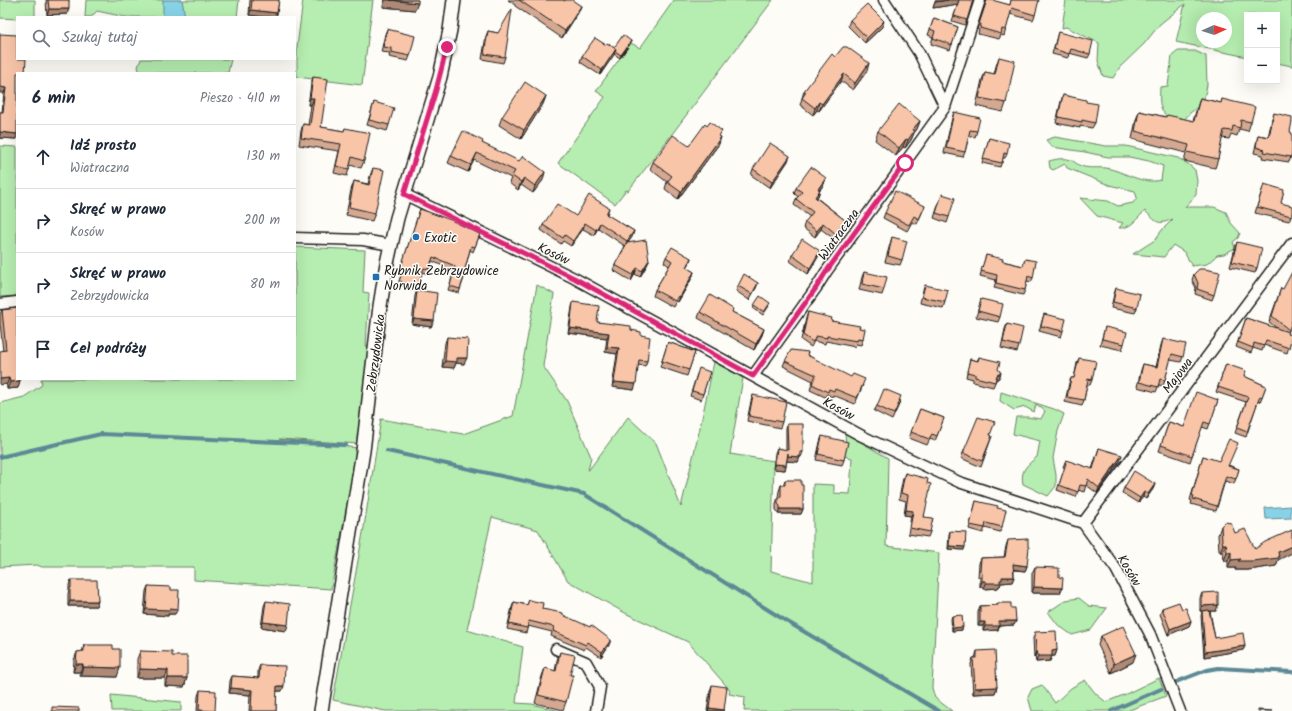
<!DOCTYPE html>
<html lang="pl">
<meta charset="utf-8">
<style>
body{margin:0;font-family:Kalam,sans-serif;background:#f2f2f3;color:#1f2937}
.controls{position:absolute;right:12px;top:12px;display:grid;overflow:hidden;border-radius:0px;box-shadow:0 4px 16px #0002}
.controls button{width:36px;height:36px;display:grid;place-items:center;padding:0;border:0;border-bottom:1px solid #e0e1e3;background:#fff;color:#1f2937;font:20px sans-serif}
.compass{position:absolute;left:1196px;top:12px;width:36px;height:36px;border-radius:50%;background:#fff;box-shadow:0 4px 16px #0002;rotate:87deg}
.stop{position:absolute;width:12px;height:12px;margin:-9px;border:3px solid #db2777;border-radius:50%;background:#fff}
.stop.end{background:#db2777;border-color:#fff;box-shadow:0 1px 4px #0008}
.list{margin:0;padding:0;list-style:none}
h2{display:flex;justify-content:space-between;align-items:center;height:52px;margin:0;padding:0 16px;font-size:17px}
h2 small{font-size:13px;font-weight:400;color:#747a83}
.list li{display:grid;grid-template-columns:26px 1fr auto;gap:12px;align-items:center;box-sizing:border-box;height:64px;padding:0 16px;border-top:1px solid #e0e1e3}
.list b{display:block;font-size:15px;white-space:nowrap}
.list p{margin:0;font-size:13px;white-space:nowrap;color:#747a83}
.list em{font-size:13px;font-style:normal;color:#747a83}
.icon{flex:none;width:22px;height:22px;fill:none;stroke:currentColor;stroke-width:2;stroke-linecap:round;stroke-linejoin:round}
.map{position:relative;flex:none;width:1292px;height:711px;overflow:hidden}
.search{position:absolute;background:#fff;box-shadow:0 4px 16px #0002;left:16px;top:16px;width:280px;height:44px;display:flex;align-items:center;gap:10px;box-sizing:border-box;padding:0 14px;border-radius:0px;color:#747a83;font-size:15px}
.panel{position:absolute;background:#fff;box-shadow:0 4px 16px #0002;left:16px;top:72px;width:280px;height:308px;border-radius:0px}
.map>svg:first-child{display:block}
.green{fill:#b6edb0;stroke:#698466;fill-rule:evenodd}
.water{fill:#87d2e7;stroke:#5c8996}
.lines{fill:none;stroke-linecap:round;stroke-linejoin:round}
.stream{stroke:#5c8996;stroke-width:4}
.minor-casing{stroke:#1c1c1c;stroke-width:13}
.tertiary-casing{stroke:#1c1c1c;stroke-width:16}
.minor{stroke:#fdfcf7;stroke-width:10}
.tertiary{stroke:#fdfcf7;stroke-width:13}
.wall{fill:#d5a991;stroke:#1c1c1c}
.shaded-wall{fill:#ae8a76;stroke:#1c1c1c}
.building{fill:#f8c5a9;stroke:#1c1c1c}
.route{stroke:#db2777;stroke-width:5}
.poi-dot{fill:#1f6fb2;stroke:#fdfcf7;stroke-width:1.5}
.labels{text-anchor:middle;stroke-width:3;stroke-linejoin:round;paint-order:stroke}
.street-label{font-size:13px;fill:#1c1c1c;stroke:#fdfcf7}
.poi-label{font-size:13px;fill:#1c1c1c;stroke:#fdfcf7;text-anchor:start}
</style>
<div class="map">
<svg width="1292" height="711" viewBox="0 0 1292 711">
<rect width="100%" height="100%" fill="#fdfcf7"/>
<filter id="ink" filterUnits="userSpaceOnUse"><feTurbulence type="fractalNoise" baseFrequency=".025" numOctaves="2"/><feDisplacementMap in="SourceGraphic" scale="8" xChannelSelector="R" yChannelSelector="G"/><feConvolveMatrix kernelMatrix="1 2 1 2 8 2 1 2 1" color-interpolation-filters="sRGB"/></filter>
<g filter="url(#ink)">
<path class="green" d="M0,0H35V17H17V19L0,18Z
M86,0H239L237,17H125L97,11L91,17H85Z
M303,0H373L362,85L297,77V47Z
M674,0H773L660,150L628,191L626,190L615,204L558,163L605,97L596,91L631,43L640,48Z
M1066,0H1292V66L1277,63V15H1247V57L1176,42L1185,4L1160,24L1144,44L1120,67L1113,78L1103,76L1098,61L1099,43L1066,27L1062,28ZM1202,18H1226V42H1202Z
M1178,51H1195L1206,56L1207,85L1203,103L1190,113L1184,120L1173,123C1159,110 1159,106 1160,87L1168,86L1172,56Z
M141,59H231L228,73H140L138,67Z
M1055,137L1106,146H1126L1178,158L1188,164L1195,170L1197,181L1196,195L1185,207H1214L1226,212L1231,223L1240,233L1238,238L1233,242L1235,248L1224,254L1217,255L1207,264L1192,266L1184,252L1173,245L1164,257L1133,254L1155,240L1162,230L1173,219C1157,226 1157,222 1145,211C1137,218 1131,229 1119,228L1123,223L1097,216L1080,198L1108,201L1118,206L1133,203L1137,198L1135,191L1109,185L1067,168L1065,164L1053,170L1050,168L1049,161C1056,159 1066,157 1073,161C1076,163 1078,165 1081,166C1089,169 1098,167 1106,168C1124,171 1141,185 1161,180L1163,166L1149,161L1129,157H1108L1085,152L1052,147L1046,140Z
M0,146L17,147V296L0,297Z
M295,247L365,250L363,292L369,293L366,346H368L369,353L359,444L279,439L358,448L331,589L194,580V567H42L37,565L0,567V403L24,397L42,385L41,379H295Z
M537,285L554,294L543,366L567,401L591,457L588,471L628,417L656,443L681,507L699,432L714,362L743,378L730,454L774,461L771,571L813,582V484L834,485V493L850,494L852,458L844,456L846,447L845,433L888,458L886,546L939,553L932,688L935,698L952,711H744L745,697L729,694L730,690L688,642L627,614L568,581L538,530L492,517L467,630L523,647L516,703L532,704L559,711H385L333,700L364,527L381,419L463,434L513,416Z
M1001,392L1054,409L1064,414L1058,431L1053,458L1056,475V486L1048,496L1023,484C1020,470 1027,465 1037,457L1040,441L1013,434L1016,417H1027L1041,419L1045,411L1036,404L1034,412L1025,407L1014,410L1000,401Z
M1079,598L1089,606L1107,608L1091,630L1072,635L1058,625L1048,612L1066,600Z
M1159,678L1166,696L1127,711H1032L1028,697L1032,689L1042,685L1055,703L1071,688L1085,680L1096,694L1106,702L1126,694Z
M111,695L181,702V711H112Z"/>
<path class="water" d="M163,0H182L185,17H163Z
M1291,506V518L1266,519L1265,508Z"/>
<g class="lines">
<path class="stream" d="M387,451L584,494L786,621L939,711
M0,457L101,434L346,445
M1176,682L1207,670L1218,668L1292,672
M1111,711L1161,689"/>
<defs>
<path id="minor" d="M884,0L919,53L945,107
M404,194L574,278L862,436L959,482L1083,523L1116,569L1150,634L1180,711
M295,238L363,240L391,245
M0,304L17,302
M753,376L816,288L826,272L945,107L980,0
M1083,523L1292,243
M556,649L586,662L600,687L596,711"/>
<path id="tertiary" d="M321,711L363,451L380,306L387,263L397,218L440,77L450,30L454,0"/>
</defs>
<use href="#minor" class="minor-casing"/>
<use href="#tertiary" class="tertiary-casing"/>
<use href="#minor" class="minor"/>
<use href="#tertiary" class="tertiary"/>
</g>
<path class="wall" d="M46,0H69L67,14L47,15Z
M250,0H279L277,13L276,17H263L249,15Z
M384,0H418L415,10L383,7Z
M508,0H563L581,6L578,13L562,38L515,6V5Z
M973,0L965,25L952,21L958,4L933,8L935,2Z
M987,0L1010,5L1011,0H1037L1035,15L1033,20L1010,14L1004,36L1001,35L999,39L978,34L979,30L977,29Z
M934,18L958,27L950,50L931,44L933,37L928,35Z
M850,20L882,27L865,43L848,26Z
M387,29L410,56L408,61L389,57L390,53L381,52L385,34Z
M488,31L498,33L505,57L503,63L482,59L486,36Z
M1058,32L1090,54L1088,58L1069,53L1068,58L1052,54Z
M0,34L16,139L0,138V112H2L4,93Z
M631,41L630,44L620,58L614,54L600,75L580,62L582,56L606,45L614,48Z
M835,57L867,71L853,90L841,81L819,111L817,110L813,115L800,105L804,91Z
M999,57L1006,103L1003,112L976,106L982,80L985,72L994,74L996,66Z
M313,77L321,127L344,131L345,128L364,161L361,168L350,165L347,176L334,173L339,151L299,145L301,131L303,124L308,125L311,105H308L311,84Z
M1063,95L1086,102L1095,123L1092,128L1080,126V128L1056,123L1061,101Z
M546,96L543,104L521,139L499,125L502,117Z
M1200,98L1221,103L1222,99L1251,122L1248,131L1239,129L1237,136L1231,134L1229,139L1222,138L1218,159L1215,168L1184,161L1186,153L1132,139L1136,120L1139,111L1166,117L1193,121Z
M374,102L389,125L387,131L367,125Z
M954,112L977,131L975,137L969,136L965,152L963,157L944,153L952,118Z
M1274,113L1290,132L1291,157L1289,162L1262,158L1263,155L1254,153L1258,135L1268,137L1272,119Z
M920,121L917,129L914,133L911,140L905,148L903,147L896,156L875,140L878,131Z
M720,137L719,144L678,199L665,189L667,182L650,169L653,162L689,146Z
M989,138L1007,154L1005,158H1003L1000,167L982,163Z
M482,143L543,180L533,193L521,185L518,190L509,183L511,178L474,160L468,172L448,163L451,156Z
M788,161L770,188L751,175L753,169Z
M373,168L375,213L372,221L346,215L351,190L354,181L368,184L370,176Z
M826,178L824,184L820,190L818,196L817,198L846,221L844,227L834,239L821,229L815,237L803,228L805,222L810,217L794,205L796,199L798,197L794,193L796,188Z
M1262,190L1281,203L1292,213L1289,221L1255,213Z
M940,199L949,217L947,223L934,218Z
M925,206L917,224L912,222L907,231L883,218L885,213Z
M609,208L607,215L634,231L632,237L628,243L649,260L647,265L640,277L635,274L631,281L613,270L615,265L625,246L598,228L594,235L583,229L571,246L563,241L561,244L541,230L543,225Z
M420,209L480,234L473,252L470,250L465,269H467L459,293L448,290L454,271L432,261L428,274L422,272L416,291L398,285L401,275L399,274Z
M892,237L902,260L900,265L885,262Z
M1237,242L1257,268L1255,273L1230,267L1235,248Z
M792,255L818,257L808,274L790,261Z
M986,255L1002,261L1023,266L1025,259L1033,278L1031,282L1027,281L1025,290L1023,295L994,288L996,280L980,276Z
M666,257L691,258L689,264L687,268L694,272L692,278L678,302L676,301L673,307L653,296L655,290L669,266L664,262Z
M864,272L884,289L882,295L859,290L862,277Z
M1194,274L1214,295L1212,300L1195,294L1196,288L1192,280Z
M758,283L756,288L749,300L736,291L738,286Z
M925,285L945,302L943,308L920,303L923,290Z
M1116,288L1137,308L1135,313L1111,308L1114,294Z
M1281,288L1292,320L1287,334L1292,337L1287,353L1264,345L1262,351L1253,348L1251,353L1236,347L1246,318L1278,329L1269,322Z
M417,290L434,321L431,327L412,324L415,296Z
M981,299L1000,317L998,322L976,317Z
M573,302L597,322L631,330L641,335L647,361L645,366L638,365L634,390L612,387L617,354L605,352L607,338L568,333L572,307Z
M754,305L769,306L763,315L753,308Z
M2,310L18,388L7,389L0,323V314Z
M700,312H732L764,329L762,335L754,350L698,318Z
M808,312L831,321L859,328L863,339L861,345L856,344L855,347L826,341L825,344L814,341L811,347L801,340L806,318Z
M1044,314L1063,331L1061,337L1039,331Z
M1007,324L1019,346L1017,352L1001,348L1005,329Z
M1105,327L1124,344L1122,350L1100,345Z
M447,337L464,364L456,363L454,368L442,367L445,343Z
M1163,339L1183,357L1181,362L1170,360L1165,380L1163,386L1159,385L1156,392L1137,387L1141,370L1143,364L1156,367L1161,345Z
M668,342L695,352L687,376L660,367Z
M807,355L863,385L855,404L833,395L832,397L827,394L825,397L810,390L813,381L783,366L785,361Z
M979,357L998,369L1001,373L999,378L996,380L993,387L973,382V379L966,377L970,359L977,361Z
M1079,358L1092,380L1090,385H1087L1084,400L1082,406L1065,402L1069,383L1071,378H1074L1077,363Z
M1226,364L1244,376L1266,386L1260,402L1258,401L1246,437L1235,433L1246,402L1216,392Z
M710,372L701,400L690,396L697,374Z
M753,395L782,422L780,428L747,421L751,401Z
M1218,400L1208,429L1202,427L1190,462L1159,451L1169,422L1184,427Z
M899,401H900L898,407L892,420L874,411L877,406Z
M920,409L944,418L935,441L930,439L927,445L909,438Z
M787,424L803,452L801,457H800L798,462L787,461L786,465L785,470L773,469L775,453L777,448L786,450V428Z
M990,435L992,436L981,467L961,458L963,453Z
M822,436L844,460L842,465L816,460L820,442Z
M1099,448L1120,461L1097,493L1086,485L1084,492L1078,490L1076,497L1057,490L1065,468L1063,467L1065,462L1092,469Z
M1203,456L1239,469L1234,484L1225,481L1216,511L1191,504L1192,501L1190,500Z
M905,473L927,483L924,517L930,532L928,537L908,534L911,516L904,515L906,501L899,499L903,478Z
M785,480L801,485L803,509L801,514H778V512L776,510V504L778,497L779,491L781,485H783Z
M1155,484L1153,489L1146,499L1143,497L1138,503L1122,493L1124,488Z
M976,501L997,508L1002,527L1000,532L985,528L983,533L969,529Z
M1221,526L1235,533L1255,549L1278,560L1276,566L1248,570H1235L1236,568H1228V561H1224L1223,552H1220L1219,550L1218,535Z
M950,531L964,550L948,549L949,534Z
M1008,540L1027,566L1025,571L1014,570V577L1012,582L1001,583L1000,586H999L998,588L984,589V587H980V578L978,577L979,563L981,558L1004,557L1006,546Z
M1035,567L1059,577L1062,588L1060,593H1032V573Z
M71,580L98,601L96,606H68V594L69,589V585Z
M148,586L171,590L175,614H168V616L144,614L146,591Z
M1202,593L1216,611H1210L1215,638L1245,646L1243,650L1204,657L1201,616L1202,611H1200V598Z
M529,600L542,609L563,615L609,645L601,657L586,647L584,650L551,636L552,632L528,626L526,633L507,629L512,607L514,602L527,605Z
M266,601L286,631L261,627L264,606Z
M998,603L1011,608L1016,621L1014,625L999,626L998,630L983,631V626H978V611L980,606L997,605Z
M1162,608L1182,609L1191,621L1189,626L1168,635L1160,614Z
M952,616L962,630L952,631L951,619Z
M1035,632L1057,650L1055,656H1052L1050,661L1036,662L1035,657H1034L1033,638Z
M1101,636L1133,662L1111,673L1098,645Z
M84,645L113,649L117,677L80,676V672H73L74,660L77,652H82Z
M140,651L172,656L187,678L184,687L165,686V678H137V659Z
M977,651L997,687L995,693L973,694L971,664L973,658H975Z
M560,652L570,675L566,702L563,710L535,703L542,676L545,668L555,671L557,660Z
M260,665L282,691H276V711H249L250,695L229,693L230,681L232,676L258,678V670Z
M712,685L724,710L723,711H707L710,691Z
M200,690L215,711H197L198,696Z"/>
<path class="shaded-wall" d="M385,0H390L418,3L415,10L383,7Z
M948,0H959L958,4L933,8L935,2Z
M581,6L578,13L562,38L565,31Z
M49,9H69L67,14L47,15Z
M251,10L277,13L276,17H263L249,15Z
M884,21L882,27L865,43L867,38Z
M631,41L630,44L620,58L621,55Z
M616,49L614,55L600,75L602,70Z
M869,63L867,71L853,90L855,83Z
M844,74L841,81L819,111L822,104Z
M0,87L6,88L4,93H0Z
M546,96L543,104L521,139L524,130Z
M310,98H314L311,105H308Z
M819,102L817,110L813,115L815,108Z
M920,121L917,129L914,133L911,140L905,148L908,140L912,130Z
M0,132L17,134V135L16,139L0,138Z
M721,137L719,144L678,199L681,192Z
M906,139L903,147L896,156L899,148Z
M477,153L474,160L468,172L471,165Z
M790,156L788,161L770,188L772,182Z
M545,172L543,180L533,193L535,186Z
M524,178L521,185L518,190L521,182Z
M826,178L824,184L816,194L818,189Z
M820,190L818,196L813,202L815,197Z
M846,221L844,227L834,239L836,234Z
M585,223L583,229L571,246L573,241Z
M600,223L598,228L594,235L596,230Z
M823,223L821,229L815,237L817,231Z
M634,231L632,237L625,246L627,241Z
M820,251L818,257L808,274L810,268Z
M691,258L689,264L684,273L686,267Z
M649,260L647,265L640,277L642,271Z
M637,268L635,274L631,281L633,275Z
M694,272L692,278L678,302L680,297Z
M758,283L756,288L749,300L752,294Z
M414,319L434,321L431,327L412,324Z
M570,328L609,333L607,338L568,333Z
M764,329L762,335L754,350L756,344Z
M607,347L619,348L617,354L605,352Z
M457,358H467L464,364L456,363L454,368L442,367L445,361Z
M1001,373L999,378L995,380L997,375Z
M9,378L7,384L0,385V379Z
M20,381L18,388L7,389L10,382Z
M614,382L636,384L634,390L612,387Z
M1122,455L1120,461L1097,493L1099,488Z
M788,456L800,457L798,462L786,461Z
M775,464L786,465L785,470L773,469Z
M1155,484L1153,489L1146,499L1148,494Z
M1144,492L1143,497L1138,503L1140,498Z
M780,509H803L801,514H778Z
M906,510L913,511L911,516L904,515Z
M1223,544H1226L1223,552H1220Z
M949,546L965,547L964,550L948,549Z
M1292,546V553L1278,560L1276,566L1248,570H1235L1236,568H1228L1231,560L1278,552Z
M1227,552H1231L1228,561H1224Z
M1013,564L1027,566L1025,571L1011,569Z
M1002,577H1014L1012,582L1001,583L1000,586H999L998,588L984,589L986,583L1000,580Z
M982,581H986L984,587H980Z
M1034,587L1062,588L1060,593H1032Z
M70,601H98L96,606H68Z
M1218,605L1216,611H1200L1202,606Z
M170,608L178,609L175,614H168V616L144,614L146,609Z
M999,621H1016L1014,625L999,626L998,630L983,631L985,626Z
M1191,621L1189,626L1168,635L1170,629Z
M263,622L288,625L286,631L261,627Z
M980,622H985L983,626H978Z
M963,627L962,630L952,631L953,628Z
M611,640L609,645L601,657L602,652Z
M1245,646L1243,650L1204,657L1205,652Z
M1057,650L1055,656H1052L1050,661L1036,662L1038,656L1052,651Z
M1036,651H1037L1035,657H1034Z
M1136,654L1133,662L1111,673L1114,664Z
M76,664H83L80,672H73Z
M83,667L120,668L117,677L80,676Z
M140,669L168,670L165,678H137Z
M168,678H187L184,687L165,686Z
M277,686H284L282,691H275Z
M997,687L995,693L973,694L975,688Z
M231,688L252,690L250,695L229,693Z
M709,708L724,710L723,711H708Z"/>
<path class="building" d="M48,0H69V9H49Z
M252,0H279L277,13L251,10Z
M390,0H418V3Z
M519,0H563L565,1V0H572L581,6L565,31Z
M936,0H948L935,2Z
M959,0H973L967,20L954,16Z
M987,0H992L1010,5L1011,0H1039L1035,15L1012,8L1006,30L1002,29L1001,34L980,28L981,24H979Z
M867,4L884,21L867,38L850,20Z
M512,9L505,57L484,54L488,31L498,33Z
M934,18L958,27L952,45L933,38L935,31L930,29Z
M387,29L415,36L410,56L391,52V48L383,47Z
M1058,32L1093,41L1090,54L1071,49L1069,54L1054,49Z
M0,34L17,35V59H26L25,73H17V134L0,132V112H3L6,88L0,87Z
M623,35L631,41L621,55L615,51L616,49L614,48Z
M595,38L606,45L607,43L616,49L602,70L582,56Z
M843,47H847L869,63L855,83L844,74L822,104L819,102L815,108L802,98L806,92L804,91L832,54L835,57Z
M999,57L1015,61L1006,103L979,98L985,72L995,74Z
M313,77L328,79L321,127L344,131L345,128L370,133L364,161L352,157L349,169L336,166L341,144L301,138L303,124L310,125L314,98H310Z
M525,82L546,96L524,130L502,117Z
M1063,95L1086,100V102L1098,104L1095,123L1082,120V122L1058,117Z
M1200,98L1221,103L1222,99L1255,107L1251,122L1241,120L1240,128L1233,126L1232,131L1224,130L1218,159L1187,152L1189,145L1135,131L1139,111L1166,117L1167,115L1194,121Z
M374,102L394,108L389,125L369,120Z
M899,104L920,121L912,130L914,131L908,140L906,139L899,148L878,131Z
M954,112L980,118L977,131L970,130L965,152L946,148Z
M1274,113L1292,117V121L1290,132L1292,133V152L1291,157L1264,152L1265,150L1256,147L1258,135L1269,137Z
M710,122L722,131L719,136L721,137L681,192L667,182L672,176L653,162L673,135L689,146L705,124L707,126Z
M463,131L483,141L482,143L519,161L523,156L545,172L535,186L524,178L521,182L512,176L515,171L477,153L471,165L451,156Z
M989,138L1009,143L1007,154L1004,153L1002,163L983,159Z
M770,143L790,156L772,182L753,169Z
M811,167L826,178L818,189L820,190L815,197L846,221L836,234L823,223L817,231L805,222L813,212L796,199L802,192L796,188Z
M373,168L384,170L375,213L349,207L354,181L369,185Z
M1264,184L1284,190L1281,203L1292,206V213L1291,216L1257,207Z
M895,191L925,206L919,219L914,216L909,225L885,213Z
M942,194L955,198L949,217L936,213Z
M589,195L609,208L606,214L634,231L627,241L600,223L596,230L585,223L573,241L565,235L563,238L543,225L557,204L576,216Z
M420,209L451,220L480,234L475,247L471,246L465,269H467L460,289L450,286L455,266L433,257L429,269L424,268L417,287L399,281L403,271L400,270Z
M892,237L907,241L902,260L888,256Z
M802,239L820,251L810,268L792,255Z
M646,240L649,260L642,271L637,268L633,275L615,265L627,243Z
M1237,242L1262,248L1257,268L1232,262Z
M672,247L691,258L686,267L694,272L680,297L678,296L675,301L655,290L672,261L666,257Z
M986,255L1003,259L1002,261L1023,266L1025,259L1036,261L1033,278L1028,276L1025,290L996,283L997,275L981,271Z
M1199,269H1204L1220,272L1214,295L1197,289L1198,283L1194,274Z
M864,272L887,277L884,289L862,284Z
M1292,272V320L1289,330L1272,316L1281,288L1283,289Z
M744,274L758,283L752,294L738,286Z
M925,285L948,290L945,302L922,297Z
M1116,288L1140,294L1137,308L1113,302Z
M417,290L437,293L434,321L414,319Z
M710,295L733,309L732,312L764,329L756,344L700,312Z
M760,296L770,303L764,312L754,305Z
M981,299L1003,304L1000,317L978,311Z
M573,302L599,306L597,322L631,326V330L641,332V335L650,337L647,361L639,360L636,384L614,382L619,348L607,347L609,333L570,328Z
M17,308V379H20V381L10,382L9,378L0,379V351L6,350L2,310Z
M808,312L832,318L831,321L860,326L859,328L865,329L863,339L858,338L857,341L827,336V338L816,336L813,342L803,335Z
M1044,314L1066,319L1063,331L1041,326Z
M1246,318L1288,332L1287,334L1292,335L1289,348L1266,340L1264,346L1254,343L1253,348L1238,342Z
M1007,324L1023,328L1019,346L1003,342Z
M1105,327L1127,332L1124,344L1102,339Z
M447,337L468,339L467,358H457V362L445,361Z
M1163,339L1186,344L1183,357L1172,354L1165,380L1160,379L1158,387L1139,382L1143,364L1157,367Z
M668,342L695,352L689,370L662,361Z
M791,350L808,352L807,355L851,377L853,374L865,379L857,398L835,389L834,391L829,389L828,392L812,384L816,375L785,361Z
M979,357L1000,362L998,369L1001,373L997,375L995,382L975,377V374L967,372L970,359L978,361Z
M1079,358L1096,361L1092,380L1088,379L1084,400L1067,397L1071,378H1074Z
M1226,364L1246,371L1244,376L1266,386L1262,397L1260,396L1247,432L1237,428L1248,397L1218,387Z
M699,368L710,372L703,394L692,391Z
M884,389L901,396L899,401H900L894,414L877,406Z
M1196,392L1218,400L1210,424L1204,422L1192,456L1161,445L1169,422L1184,427Z
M753,395L786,402L782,422L749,416Z
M920,409L944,418L937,436L932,434L929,439L911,432Z
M978,417L995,422L990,435L992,436L982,461L963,453Z
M787,424H803V452H800V457L788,456V453L786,465L775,464L777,448L788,450Z
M822,436L848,442L844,460L818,454Z
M1229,439L1238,443L1228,466L1239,469L1236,479L1226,476L1217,506L1193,499L1194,496L1192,495L1203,456L1219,461Z
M1099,448L1122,455L1099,488L1088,479L1086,486L1080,485L1078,492L1059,485L1066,463L1065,462L1066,460L1093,469Z
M1134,471L1155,484L1148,494L1144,492L1140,498L1124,488Z
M905,473L928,479L927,483L931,484L924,517L933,518L930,532L910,528L913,511L906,510L908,495L901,493Z
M785,480H801V485H803V509H780V506L778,504V498L781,496V485H785Z
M976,501L998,506L997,508L1006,510L1002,527L986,523L985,528L970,525Z
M1225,522L1231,523L1235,533L1245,529L1255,549L1265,542L1292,530V546L1278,552L1279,558L1252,561H1238L1241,559L1231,560V552H1227L1226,544H1223L1222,541L1221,526Z
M950,531L966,532L965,547L949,546Z
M1028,539V547H1029L1027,566L1013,564L1014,577H1002V580H1000V583H986V581H982V573L980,571L981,558L1005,557L1008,540Z
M1035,567L1059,568V577L1063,578L1062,588L1034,587Z
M71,580H97L98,601H70V588H71Z
M148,586L171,587V590H179L178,609L170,608V610L146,609Z
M1218,592V605L1202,606V593Z
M529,600L543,603L542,609L563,613V615L590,627L591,625L611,640L602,652L588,642L586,645L553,631L554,627L529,621L527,628L509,624L514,602L527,605Z
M266,601L290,604L288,625L263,622Z
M1179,602L1182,609L1186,608L1191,621L1170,629L1162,608Z
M998,603H1011V608H1015L1016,621H999V626H985V622H980V606L998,605Z
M1209,610L1215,638L1243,633L1245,646L1205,652L1202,611Z
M962,615L963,627L953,628L952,616Z
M1123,626L1136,654L1114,664L1101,636Z
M1056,631L1057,650L1052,651V656H1038L1037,651H1036L1035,632Z
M84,645H113V649H120V668L83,667V664H76L77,652L84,651Z
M995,650L997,687L975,688L973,658H977V651Z
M140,651L172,652V656H187V678H168V670L140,669Z
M560,652L575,655L570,675H573L566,702L538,695L545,668L556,671Z
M260,665L285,666L284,686H277L276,711H251L252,690L231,688L232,676L259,678Z
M712,685L727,687L724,710L709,708Z
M200,690L216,691L215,711L199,710Z
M52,707L79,708V711H52Z
M1258,710L1273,711H1258Z"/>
</g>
<g class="lines" filter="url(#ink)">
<path class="route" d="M447,47L436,90L404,194L574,278L753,376L816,288L826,272L905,163"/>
</g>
<g class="poi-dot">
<circle cx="416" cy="237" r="4"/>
<rect x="372" y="273" width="8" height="8" rx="2"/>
</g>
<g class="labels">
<g class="street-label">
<text transform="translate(838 234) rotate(-54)" y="5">Wiatraczna</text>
<text transform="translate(554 253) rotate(26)" y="5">Kosów</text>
<text transform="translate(375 353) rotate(-83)" y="5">Zebrzydowicka</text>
<text transform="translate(1177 375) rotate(-53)" y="5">Majowa</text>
<text transform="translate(839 408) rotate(29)" y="5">Kosów</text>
<text transform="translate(1130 570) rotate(60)" y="5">Kosów</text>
</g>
<g class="poi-label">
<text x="424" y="242">Exotic</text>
<text x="384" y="275">Rybnik Zebrzydowice<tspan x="384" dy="15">Norwida</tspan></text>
</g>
</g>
</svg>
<div class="controls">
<button>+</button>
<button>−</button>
</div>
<svg class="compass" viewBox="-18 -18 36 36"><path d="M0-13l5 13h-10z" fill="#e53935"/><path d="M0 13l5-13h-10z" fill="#747a83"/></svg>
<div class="stop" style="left:905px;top:163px"></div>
<div class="stop end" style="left:447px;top:47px"></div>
<div class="search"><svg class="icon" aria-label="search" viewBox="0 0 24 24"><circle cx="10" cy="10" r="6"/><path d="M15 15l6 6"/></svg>Szukaj tutaj</div>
<section class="panel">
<h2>6 min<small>Pieszo · 410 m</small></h2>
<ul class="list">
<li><svg class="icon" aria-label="ahead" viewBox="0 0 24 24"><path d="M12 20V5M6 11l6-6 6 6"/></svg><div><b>Idź prosto</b><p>Wiatraczna</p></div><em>130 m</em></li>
<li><svg class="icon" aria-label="right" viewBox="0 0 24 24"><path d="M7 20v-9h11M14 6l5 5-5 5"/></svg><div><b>Skręć w prawo</b><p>Kosów</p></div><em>200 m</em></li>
<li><svg class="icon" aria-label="right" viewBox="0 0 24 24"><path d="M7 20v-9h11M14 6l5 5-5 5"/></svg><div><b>Skręć w prawo</b><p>Zebrzydowicka</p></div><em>80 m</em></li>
<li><svg class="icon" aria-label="arrive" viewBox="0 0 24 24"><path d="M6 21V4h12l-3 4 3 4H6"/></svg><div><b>Cel podróży</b></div></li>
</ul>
</section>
</div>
